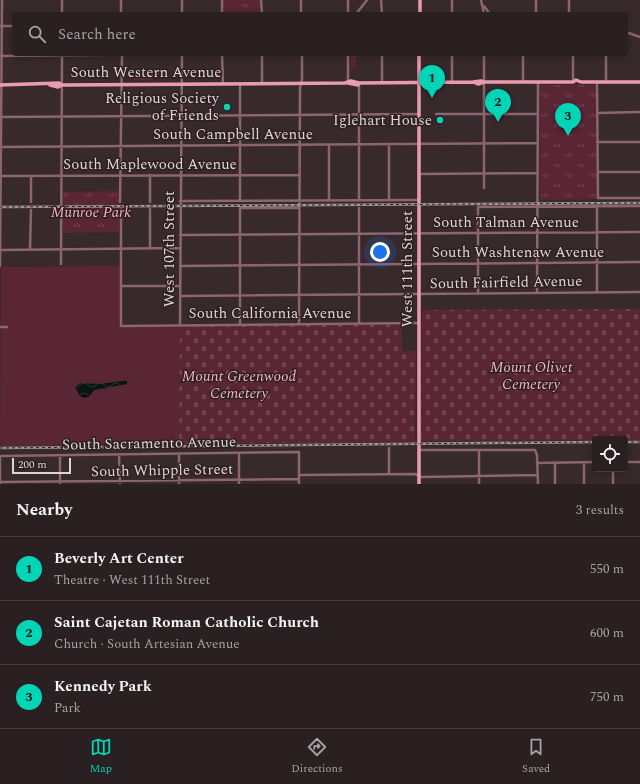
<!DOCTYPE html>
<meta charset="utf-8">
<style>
body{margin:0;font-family:Spectral,serif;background:#362c2e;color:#f1f3f6}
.controls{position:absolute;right:12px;bottom:12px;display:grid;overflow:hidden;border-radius:4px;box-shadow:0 2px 10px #0003}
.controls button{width:36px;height:36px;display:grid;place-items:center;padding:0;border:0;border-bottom:1px solid #463d3f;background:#2a1f21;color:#f1f3f6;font:20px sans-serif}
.scale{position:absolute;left:12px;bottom:10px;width:59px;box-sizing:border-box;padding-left:4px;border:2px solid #ded4d6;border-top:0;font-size:11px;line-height:14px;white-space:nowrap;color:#ded4d6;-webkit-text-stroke:3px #2e2023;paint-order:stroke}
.you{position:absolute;left:380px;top:252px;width:14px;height:14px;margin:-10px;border:3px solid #fff;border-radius:50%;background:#1a73e8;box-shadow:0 0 0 6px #1a73e833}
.badge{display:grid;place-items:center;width:26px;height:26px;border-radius:50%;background:#00d5b7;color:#111;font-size:13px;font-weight:700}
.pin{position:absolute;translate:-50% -33px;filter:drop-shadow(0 1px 2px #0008)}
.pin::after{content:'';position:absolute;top:21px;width:14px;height:12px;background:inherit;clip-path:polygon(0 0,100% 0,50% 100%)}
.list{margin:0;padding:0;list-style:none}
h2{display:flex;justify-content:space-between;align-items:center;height:52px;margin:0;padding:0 16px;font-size:17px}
h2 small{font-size:13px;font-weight:400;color:#a5a2a5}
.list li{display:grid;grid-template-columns:26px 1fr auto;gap:12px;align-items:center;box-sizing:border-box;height:64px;padding:0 16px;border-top:1px solid #463d3f}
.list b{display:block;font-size:15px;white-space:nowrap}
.list p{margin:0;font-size:13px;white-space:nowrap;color:#a5a2a5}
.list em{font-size:13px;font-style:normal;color:#a5a2a5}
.icon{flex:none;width:22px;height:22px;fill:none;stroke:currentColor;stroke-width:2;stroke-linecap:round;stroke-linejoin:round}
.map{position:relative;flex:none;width:640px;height:484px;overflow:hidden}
.search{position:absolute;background:#2a1f21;box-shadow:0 2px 10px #0003;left:12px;right:12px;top:12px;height:44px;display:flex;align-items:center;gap:10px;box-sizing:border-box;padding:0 14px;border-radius:4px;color:#a5a2a5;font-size:15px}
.sheet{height:244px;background:#2a1f21}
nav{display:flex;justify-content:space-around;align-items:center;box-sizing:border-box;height:56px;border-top:1px solid #463d3f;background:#2a1f21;font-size:11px;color:#a5a2a5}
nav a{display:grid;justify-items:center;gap:2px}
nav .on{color:#00d5b7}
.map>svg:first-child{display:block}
.grass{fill:#5a2534}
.cemetery{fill:url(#cemetery-stones)}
.park{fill:url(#park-tufts)}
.water{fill:url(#water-waves)}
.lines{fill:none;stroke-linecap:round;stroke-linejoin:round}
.minor{stroke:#8b666e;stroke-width:2.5}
.major{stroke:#e99cad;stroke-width:3.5}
.rail-casing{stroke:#a29699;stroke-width:2.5}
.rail{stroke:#2e2023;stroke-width:1;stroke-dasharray:3;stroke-linecap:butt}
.poi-dot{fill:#00d5b7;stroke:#2e2023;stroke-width:1.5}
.labels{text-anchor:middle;stroke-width:3;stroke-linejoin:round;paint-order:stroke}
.street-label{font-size:15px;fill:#ded4d6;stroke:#2e2023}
.poi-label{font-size:15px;fill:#ded4d6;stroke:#2e2023;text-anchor:end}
.park-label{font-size:15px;font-style:italic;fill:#f7b1c0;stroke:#2e2023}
</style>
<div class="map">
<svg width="640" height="484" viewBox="0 0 640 484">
<defs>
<pattern id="cemetery-stones" width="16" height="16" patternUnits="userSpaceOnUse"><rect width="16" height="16" fill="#5a2534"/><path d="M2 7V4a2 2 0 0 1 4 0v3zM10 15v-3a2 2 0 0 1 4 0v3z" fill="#714451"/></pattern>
<pattern id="park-tufts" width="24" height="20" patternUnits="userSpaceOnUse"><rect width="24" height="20" fill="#5a2534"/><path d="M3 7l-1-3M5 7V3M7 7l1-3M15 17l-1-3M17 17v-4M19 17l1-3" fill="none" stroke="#714451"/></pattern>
<pattern id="water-waves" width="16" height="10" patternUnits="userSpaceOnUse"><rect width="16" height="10" fill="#071612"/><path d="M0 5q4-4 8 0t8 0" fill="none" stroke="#2b3734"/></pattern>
</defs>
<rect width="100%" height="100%" fill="#38292c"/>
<path class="grass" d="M120,266V326H180L179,444L0,446L1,267Z"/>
<path class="cemetery" d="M640,309V440L421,441L422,310Z
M402,324V351H416L415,442L179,444L180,326Z"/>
<path class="park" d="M223,0H260V14H223Z
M351,54H355L356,59L355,68H351Z
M151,69L152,80H134V70Z
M539,85H596L597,199L540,200Z
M119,191V232L63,233V192Z"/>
<path class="water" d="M123,381H127V384L94,390L89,397L84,398L80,396L75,387L80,383L99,384Z"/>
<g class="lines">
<path class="minor" d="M62,0V14
M121,0V14
M182,0V14
M222,0V14
M261,0L262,14
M301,0V14
M348,0V14
M381,0L382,14
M452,0V14
M481,0L484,14
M536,0V14
M484,6L490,14
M356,14L367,0
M569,14V0
M0,26H14
M626,32L640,37
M222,54L223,84
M262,54V83
M348,54V83
M382,54V83
M452,54V83
M523,54V82
M573,54V81
M606,54V82
M0,56L182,54
M597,82L598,198H640
M597,113L640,112
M436,114H538
M0,117L419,114
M597,142H640
M0,147L538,143
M598,172H640
M419,174L538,173
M150,175V202
M0,176L300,175
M31,176V202
M484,188V54
M329,200V145
M359,200V84
M389,200V144
M180,201L419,200
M240,201V84
M120,202L122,54
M121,209V326L419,323
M180,235L640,232
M150,248V209
M30,249L31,210
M1,250L180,248
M61,264L62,54
M0,266L2,0
M180,266L640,262
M121,286H180
M597,292V207
M478,293V207L640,206
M537,293L538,82
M180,296L640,292
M299,324L300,88L302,79V54
M359,324V208
M180,325L182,54
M240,325V208H299
M0,327H7
M419,450H535L537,455L538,484
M119,455L120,484
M0,456L299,452V484
M625,462H640
M537,463L595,462
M555,463V484
M584,463V484
M613,469V484
M389,474V448
M299,475L415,474L422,477L537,475
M0,482L299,479
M0,484V456
M60,484V455
M179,484V454
M239,484V453
M479,484V450"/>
<path class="major" d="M420,14V0
M473,82L478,84L484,82
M348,83L358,85L359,83
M0,85L59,83L62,85L345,83L351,81L359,83L473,82L481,81L484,82H573L576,80L581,82H640
M50,85L58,87L62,85
M419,484V54"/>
<defs>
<path id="rail" d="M0,207L640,203
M625,442H640
M0,448L595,442"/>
</defs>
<use href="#rail" class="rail-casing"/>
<use href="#rail" class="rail"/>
</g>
<g class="poi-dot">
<circle cx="227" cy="107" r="4"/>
<circle cx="440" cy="120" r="4"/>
</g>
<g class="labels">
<g class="street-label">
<text x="146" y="77">South Western Avenue</text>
<text x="233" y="139">South Campbell Avenue</text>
<text x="150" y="169">South Maplewood Avenue</text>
<text x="506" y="227">South Talman Avenue</text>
<text transform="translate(169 249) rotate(-90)" y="5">West 107th Street</text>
<text x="518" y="257">South Washtenaw Avenue</text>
<text transform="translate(407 269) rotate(-90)" y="5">West 111th Street</text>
<text transform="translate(506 282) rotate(-1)" y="5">South Fairfield Avenue</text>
<text x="270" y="318">South California Avenue</text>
<text transform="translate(149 443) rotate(-1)" y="5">South Sacramento Avenue</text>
<text transform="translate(162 470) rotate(-1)" y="5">South Whipple Street</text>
</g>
<g class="poi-label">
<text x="219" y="103">Religious Society<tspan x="219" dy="17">of Friends</tspan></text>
<text x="432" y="125">Iglehart House</text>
</g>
<g class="park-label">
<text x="91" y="217">Munroe Park</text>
<text x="531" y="372">Mount Olivet<tspan x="531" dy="17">Cemetery</tspan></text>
<text x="239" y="381">Mount Greenwood<tspan x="239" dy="17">Cemetery</tspan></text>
</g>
</g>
</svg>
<div class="controls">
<button><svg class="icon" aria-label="locate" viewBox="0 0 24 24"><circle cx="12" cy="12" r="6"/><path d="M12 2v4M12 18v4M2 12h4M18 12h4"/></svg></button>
</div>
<div class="scale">200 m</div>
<div class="you"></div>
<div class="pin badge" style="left:432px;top:98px">1</div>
<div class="pin badge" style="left:498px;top:122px">2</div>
<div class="pin badge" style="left:568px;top:136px">3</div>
<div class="search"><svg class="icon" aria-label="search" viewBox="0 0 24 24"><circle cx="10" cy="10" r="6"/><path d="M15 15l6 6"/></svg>Search here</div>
</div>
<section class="sheet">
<h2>Nearby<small>3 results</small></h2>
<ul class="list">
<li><span class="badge">1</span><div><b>Beverly Art Center</b><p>Theatre · West 111th Street</p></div><em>550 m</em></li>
<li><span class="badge">2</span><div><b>Saint Cajetan Roman Catholic Church</b><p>Church · South Artesian Avenue</p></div><em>600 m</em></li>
<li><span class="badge">3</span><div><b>Kennedy Park</b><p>Park</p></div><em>750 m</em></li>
</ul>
</section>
<nav>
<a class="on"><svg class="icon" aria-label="map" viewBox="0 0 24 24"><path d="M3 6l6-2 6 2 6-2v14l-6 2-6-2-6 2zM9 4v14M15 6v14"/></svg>Map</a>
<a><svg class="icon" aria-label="directions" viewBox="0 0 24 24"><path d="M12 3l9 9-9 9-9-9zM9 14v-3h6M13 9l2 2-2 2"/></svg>Directions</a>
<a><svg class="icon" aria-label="saved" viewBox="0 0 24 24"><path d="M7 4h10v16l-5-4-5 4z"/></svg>Saved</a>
</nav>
